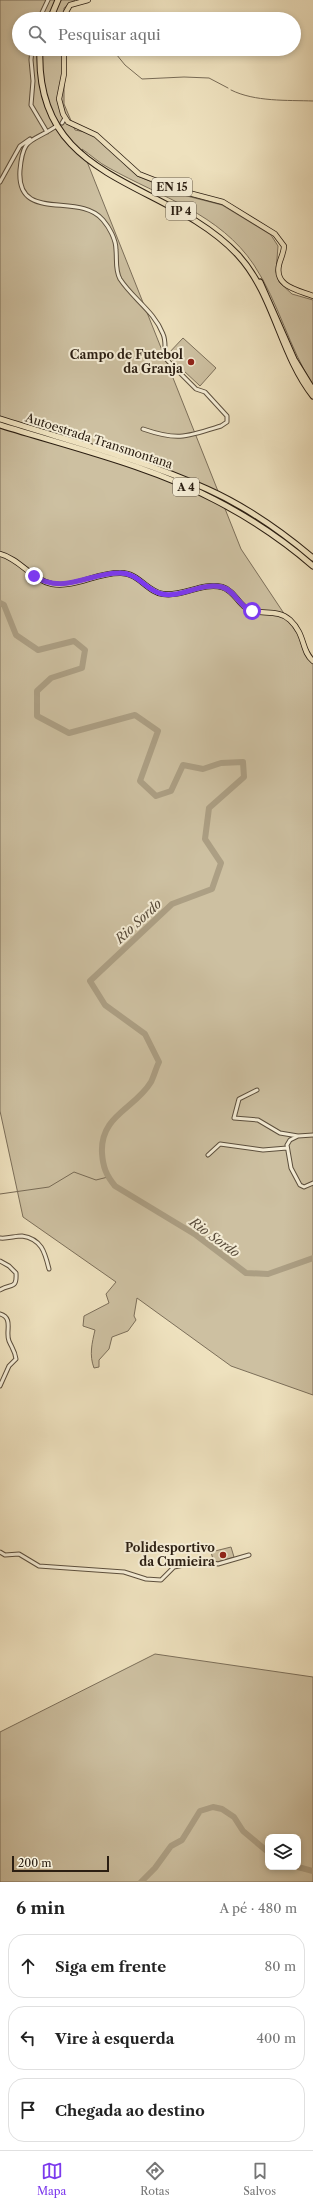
<!DOCTYPE html>
<html lang="pt">
<meta charset="utf-8">
<style>
body{margin:0;font-family:"Libre Caslon Text",serif;background:#f6f6f6;color:#222}
.controls{position:absolute;right:12px;bottom:12px;display:grid;overflow:hidden;border-radius:8px;box-shadow:0 2px 6px #0003}
.controls button{width:36px;height:36px;display:grid;place-items:center;padding:0;border:0;border-bottom:1px solid #e0e0e0;background:#fff;color:#222;font:20px sans-serif}
.scale{position:absolute;left:12px;bottom:10px;width:97px;box-sizing:border-box;padding-left:4px;border:2px solid #2b1e12;border-top:0;font-size:11px;line-height:14px;white-space:nowrap;color:#2b1e12;-webkit-text-stroke:3px #f4ecd5;paint-order:stroke}
.stop{position:absolute;width:12px;height:12px;margin:-9px;border:3px solid #7c3aed;border-radius:50%;background:#fff}
.stop.end{background:#7c3aed;border-color:#fff;box-shadow:0 1px 4px #0008}
.list{margin:0;padding:0;list-style:none}
h2{display:flex;justify-content:space-between;align-items:center;height:52px;margin:0;padding:0 16px;font-size:17px}
h2 small{font-size:13px;font-weight:400;color:#767676}
.list li{display:grid;grid-template-columns:26px 1fr auto;gap:12px;align-items:center;box-sizing:border-box;height:64px;margin:0 8px 8px;padding:0 8px;border:1px solid #e0e0e0;border-radius:16px}
.list b{display:block;font-size:15px;white-space:nowrap}
.list em{font-size:13px;font-style:normal;color:#767676}
.icon{flex:none;width:22px;height:22px;fill:none;stroke:currentColor;stroke-width:2;stroke-linecap:round;stroke-linejoin:round}
.map{position:relative;flex:none;width:313px;height:1882px;overflow:hidden}
.search{position:absolute;background:#fff;box-shadow:0 2px 6px #0003;left:12px;right:12px;top:12px;height:44px;display:flex;align-items:center;gap:10px;box-sizing:border-box;padding:0 14px;border-radius:22px;color:#767676;font-size:15px}
.sheet{height:268px;background:#fff}
nav{display:flex;justify-content:space-around;align-items:center;box-sizing:border-box;height:56px;border-top:1px solid #e0e0e0;background:#fff;font-size:11px;color:#767676}
nav a{display:grid;justify-items:center;gap:2px}
nav .on{color:#7c3aed}
.map>svg:first-child{display:block}
.green{fill:#cdc0a1;stroke:#7c6f5a;fill-rule:evenodd}
.lines{fill:none;stroke-linecap:round;stroke-linejoin:round}
.stream{stroke:#786b56;stroke-width:1}
.river{stroke:#ac9f84;stroke-width:6}
.street-casing{stroke:#5c4f3d;stroke-width:5}
.primary-casing{stroke:#2b1e12;stroke-width:6}
.highway-casing{stroke:#2b1e12;stroke-width:7}
.street{stroke:#f4ecd5;stroke-width:3}
.primary{stroke:#eee1be;stroke-width:4.5}
.highway{stroke:#eee1be;stroke-width:5}
.route{stroke:#7c3aed;stroke-width:5}
.poi-dot{fill:#8f2418;stroke:#f4ecd5;stroke-width:1.5}
.labels{text-anchor:middle;stroke-width:4;stroke-linejoin:round;paint-order:stroke}
.shield{fill:#f4ecd5;stroke:#675c4c;stroke-width:1}
.shield-label{font-size:11px;font-weight:bold;fill:#2b1e12}
.poi-label{font-size:12px;font-weight:bold;fill:#2b1e12;stroke:#f4ecd5;text-anchor:end}
.street-label{font-size:12px;fill:#2b1e12;stroke:#f4ecd5}
.water-label{font-size:13px;font-style:italic;fill:#584b3a;stroke:#f4ecd5}
</style>
<div class="map">
<svg width="313" height="1882" viewBox="0 0 313 1882">
<rect width="100%" height="100%" fill="#eee1be"/>
<filter id="stains"><feTurbulence type="fractalNoise" baseFrequency=".005" numOctaves="4"/><feColorMatrix values="0 0 0 0 .2 0 0 0 0 .09 0 0 0 0 .02 0 0 0 .5 -.17"/></filter>
<radialGradient id="worn" r=".72"><stop offset=".6" stop-color="#630" stop-opacity="0"/><stop offset="1" stop-color="#630" stop-opacity=".3"/></radialGradient>
<path class="green" d="M0,0H75L64,8V19H19V49H64V104L75,130L90,133L99,139L137,176L187,196L222,205L271,235L278,246L276,272L279,282L292,294L313,300V385C289,348 279,303 254,265C220,214 161,197 109,168C99,163 91,155 82,149L241,549L313,657V1395L231,1366L137,1298L134,1316L136,1320L128,1331L112,1337L109,1349L99,1360V1367L94,1368C89,1355 92,1343 95,1330L83,1326L84,1316L109,1303L106,1294L116,1282L23,1217L0,1111Z
M183,338L216,368L200,386L167,355Z
M231,1547L234,1557L214,1563L211,1552Z
M155,1654L313,1677V1882H0V1732ZM268,1837H298V1867H268Z"/>
<g class="lines">
<path class="stream" d="M112,49L125,65L142,79L184,77L209,78L228,88
M231,90C255,102 287,100 313,101
M0,1194L49,1187L74,1172L96,1180L108,1177"/>
<path class="river" d="M0,603L4,605L16,635L38,650L74,641L85,650L82,668L51,678L37,691V716L69,733L135,715L158,731L140,781L156,796L171,791L183,765L203,769L221,763L243,762L244,777L209,808L205,839L221,863L212,889L172,904L90,981L105,1005L145,1034L159,1062C156,1068 154,1076 151,1082C135,1109 100,1115 102,1153C103,1167 106,1175 115,1186L196,1235L246,1273L268,1274L313,1258
M298,1867L313,1871
M141,1882L155,1868L171,1846L182,1840L200,1811L213,1807L222,1809L234,1817L243,1831L268,1852"/>
<defs>
<path id="street" d="M39,19L48,0
M32,49L31,60L33,81L31,105L47,132
M62,123L65,118
M55,127C31,143 23,136 20,170C16,224 79,191 103,220C109,227 116,239 116,250C117,260 115,270 120,279C133,299 154,311 163,334C167,343 163,351 167,360L196,389L205,392L227,416V422L221,426C186,437 178,441 143,429
M0,182L20,146L30,139
M257,1090L239,1099L234,1118L258,1120L280,1133L298,1136
M313,1135L298,1136L290,1140L287,1145L291,1168L300,1185L304,1187L313,1183
M208,1155L220,1144L263,1150L287,1148
M0,1238C7,1239 15,1236 22,1236C42,1239 45,1253 49,1269
M0,1261L9,1266L16,1273C17,1290 11,1283 0,1290
M0,1314C14,1318 5,1332 9,1341C12,1348 15,1351 16,1359L9,1366L0,1386
M0,1552L5,1555L19,1554L39,1566L124,1572L146,1579L161,1580L174,1567L204,1561L218,1564L249,1555"/>
<path id="primary" d="M62,19L70,5L88,0
M64,49V74L59,99L63,114L68,122L96,135L139,174L185,192L223,202L275,234L284,246C284,253 280,259 279,265C274,287 299,290 313,296
M0,554C20,559 32,580 52,584C76,588 97,572 121,573C139,573 147,592 163,594C183,597 202,582 222,587C236,591 239,608 253,611C266,614 279,610 290,620C306,635 301,651 313,661"/>
<path id="highway" d="M50,19L58,0
M40,49C34,185 166,178 238,255C274,294 280,354 313,396
M260,282L294,359L313,390
M0,419C69,441 141,459 207,489C245,506 281,531 313,558
M0,425C70,447 151,466 215,500C250,518 283,540 313,566"/>
</defs>
<use href="#street" class="street-casing"/>
<use href="#primary" class="primary-casing"/>
<use href="#highway" class="highway-casing"/>
<use href="#street" class="street"/>
<use href="#primary" class="primary"/>
<use href="#highway" class="highway"/>
</g>
<g class="lines">
<path class="route" d="M34,576C63,595 89,573 119,573C138,572 146,591 162,594C182,598 201,582 222,587C236,591 239,607 252,611"/>
</g>
<g class="poi-dot">
<circle cx="191" cy="362" r="4"/>
<circle cx="223" cy="1555" r="4"/>
</g>
<g class="labels">
<g class="shield">
<rect x="152" y="178" width="40" height="18" rx="3"/>
<rect x="166" y="202" width="30" height="18" rx="3"/>
<rect x="173" y="478" width="26" height="18" rx="3"/>
</g>
<g class="shield-label">
<text x="172" y="191">EN 15</text>
<text x="181" y="215">IP 4</text>
<text x="186" y="491">A 4</text>
</g>
<g class="poi-label">
<text x="183" y="359">Campo de Futebol<tspan x="183" dy="14">da Granja</tspan></text>
<text x="215" y="1552">Polidesportivo<tspan x="215" dy="14">da Cumieira</tspan></text>
</g>
<g class="street-label">
<text transform="translate(99 441) rotate(18)" y="4">Autoestrada Transmontana</text>
</g>
<g class="water-label">
<text transform="translate(138 921) rotate(-43)" y="5">Rio Sordo</text>
<text transform="translate(215 1237) rotate(36)" y="5">Rio Sordo</text>
</g>
</g>
<rect width="100%" height="100%" filter="url(#stains)"/>
<rect width="100%" height="100%" fill="url(#worn)"/>
</svg>
<div class="controls">
<button><svg class="icon" aria-label="layers" viewBox="0 0 24 24"><path d="M12 4l9 5-9 5-9-5zM3 14l9 5 9-5"/></svg></button>
</div>
<div class="scale">200 m</div>
<div class="stop" style="left:252px;top:611px"></div>
<div class="stop end" style="left:34px;top:576px"></div>
<div class="search"><svg class="icon" aria-label="search" viewBox="0 0 24 24"><circle cx="10" cy="10" r="6"/><path d="M15 15l6 6"/></svg>Pesquisar aqui</div>
</div>
<section class="sheet">
<h2>6 min<small>A pé · 480 m</small></h2>
<ul class="list">
<li><svg class="icon" aria-label="ahead" viewBox="0 0 24 24"><path d="M12 20V5M6 11l6-6 6 6"/></svg><div><b>Siga em frente</b></div><em>80 m</em></li>
<li><svg class="icon" aria-label="left" viewBox="0 0 24 24"><path d="M17 20v-9H6M10 6l-5 5 5 5"/></svg><div><b>Vire à esquerda</b></div><em>400 m</em></li>
<li><svg class="icon" aria-label="arrive" viewBox="0 0 24 24"><path d="M6 21V4h12l-3 4 3 4H6"/></svg><div><b>Chegada ao destino</b></div></li>
</ul>
</section>
<nav>
<a class="on"><svg class="icon" aria-label="map" viewBox="0 0 24 24"><path d="M3 6l6-2 6 2 6-2v14l-6 2-6-2-6 2zM9 4v14M15 6v14"/></svg>Mapa</a>
<a><svg class="icon" aria-label="directions" viewBox="0 0 24 24"><path d="M12 3l9 9-9 9-9-9zM9 14v-3h6M13 9l2 2-2 2"/></svg>Rotas</a>
<a><svg class="icon" aria-label="saved" viewBox="0 0 24 24"><path d="M7 4h10v16l-5-4-5 4z"/></svg>Salvos</a>
</nav>
